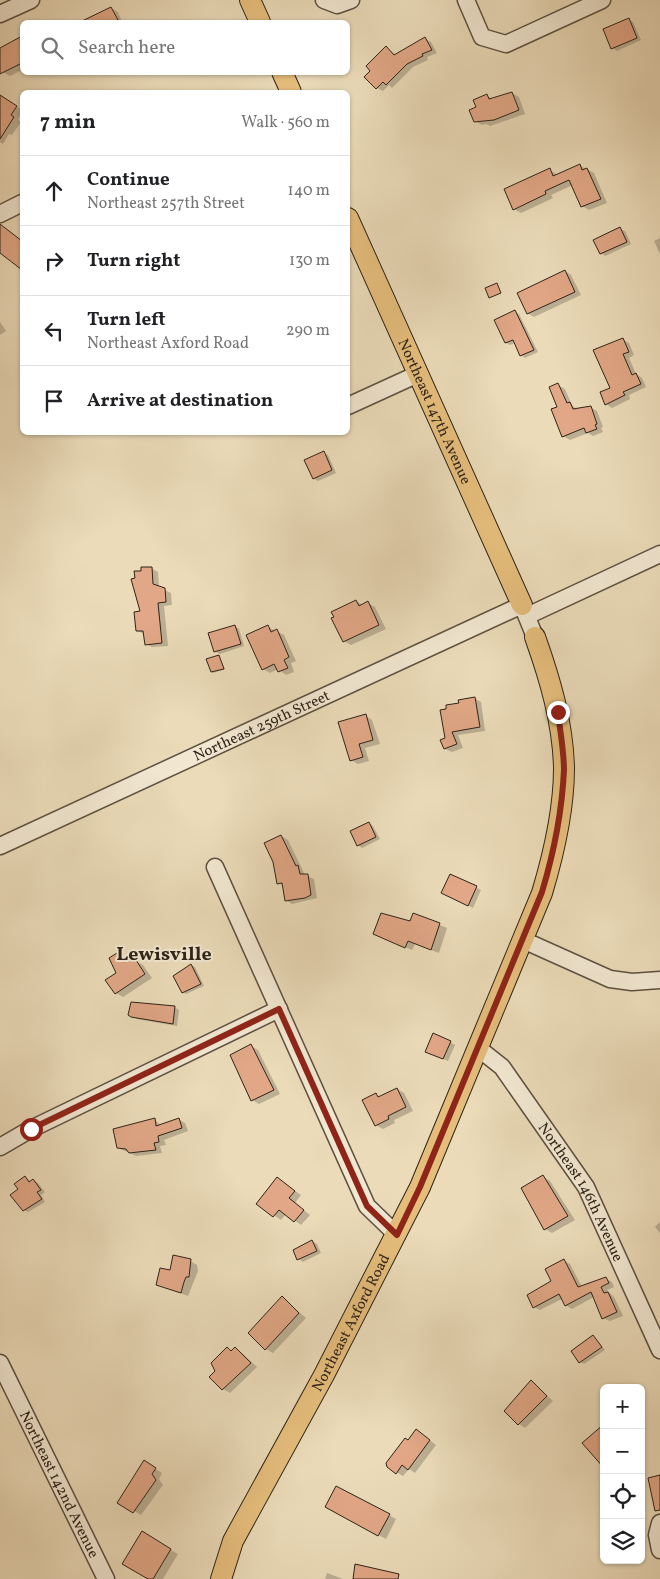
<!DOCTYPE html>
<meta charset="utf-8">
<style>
body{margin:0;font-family:Vollkorn,serif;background:#f6f6f6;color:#202124}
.controls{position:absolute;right:15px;bottom:15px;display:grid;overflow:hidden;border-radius:8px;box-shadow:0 1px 4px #0004}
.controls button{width:45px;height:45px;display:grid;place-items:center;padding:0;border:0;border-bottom:1px solid #e0e0e0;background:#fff;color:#202124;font:25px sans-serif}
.stop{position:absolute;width:15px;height:15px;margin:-11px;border:4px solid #8f2418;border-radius:50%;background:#fff}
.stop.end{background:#8f2418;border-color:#fff;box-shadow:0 1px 5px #0008}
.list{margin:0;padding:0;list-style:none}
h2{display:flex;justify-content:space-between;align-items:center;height:65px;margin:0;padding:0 20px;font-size:21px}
h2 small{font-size:16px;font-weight:400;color:#757577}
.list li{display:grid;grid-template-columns:32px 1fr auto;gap:15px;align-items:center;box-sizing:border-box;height:70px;padding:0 20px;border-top:1px solid #e0e0e0}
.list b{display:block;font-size:19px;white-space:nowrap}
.list p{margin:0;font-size:16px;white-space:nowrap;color:#757577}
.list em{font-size:16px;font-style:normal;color:#757577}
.icon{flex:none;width:28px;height:28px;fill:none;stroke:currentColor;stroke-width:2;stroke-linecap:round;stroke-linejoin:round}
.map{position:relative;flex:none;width:660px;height:1579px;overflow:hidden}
.search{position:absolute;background:#fff;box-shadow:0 1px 4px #0004;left:20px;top:20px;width:330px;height:55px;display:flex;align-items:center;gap:12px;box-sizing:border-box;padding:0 18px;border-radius:8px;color:#757577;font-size:19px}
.panel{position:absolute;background:#fff;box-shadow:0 1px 4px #0004;left:20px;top:90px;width:330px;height:345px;border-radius:8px}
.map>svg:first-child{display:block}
.shadow{fill:#0003}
.building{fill:#e1a786;stroke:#2e2318}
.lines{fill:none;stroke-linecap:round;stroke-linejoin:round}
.minor-casing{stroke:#5d5140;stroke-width:19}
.major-casing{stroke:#2e2318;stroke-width:22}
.minor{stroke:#f2e8d2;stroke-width:16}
.major{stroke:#e6be7c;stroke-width:20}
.route{stroke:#8f2418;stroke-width:6}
.labels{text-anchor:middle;stroke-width:4;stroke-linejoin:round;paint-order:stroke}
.street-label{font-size:15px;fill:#2e2318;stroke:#f2e8d2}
.district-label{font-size:20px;font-weight:bold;fill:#2e2318;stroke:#f2e8d2}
</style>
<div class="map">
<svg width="660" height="1579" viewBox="0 0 660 1579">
<rect width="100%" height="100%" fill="#ebdbb9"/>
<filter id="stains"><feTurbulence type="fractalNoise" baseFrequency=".004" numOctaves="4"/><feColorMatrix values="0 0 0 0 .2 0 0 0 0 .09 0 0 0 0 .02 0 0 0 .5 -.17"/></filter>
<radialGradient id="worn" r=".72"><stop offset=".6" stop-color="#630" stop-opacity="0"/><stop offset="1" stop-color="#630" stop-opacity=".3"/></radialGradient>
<path class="shadow" d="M111,8L118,12L122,22H87Z
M629,20L633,22L641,40L617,51L612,48Z
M22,38V70L10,76L3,72L0,65V49Z
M425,39L431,42L437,53L427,57L428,60L413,67L392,88L389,85L383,91L377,88L386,48L396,55Z
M512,93L519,97L525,114L490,126L486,124L482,125L475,121L478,108L487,96L493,99Z
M0,96L22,110L18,120L21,122L12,135L9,134L3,144L0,142Z
M579,165L594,173L607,203L589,210L582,206L573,185L551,195L553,198L521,213L514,209L550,170L558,175Z
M0,227L19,239H22V269L0,251Z
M620,229L625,231L631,244L605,256L601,253Z
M660,238V254L654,241Z
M565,271L571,275L581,295L534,317L527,313Z
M515,312L519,314L538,352L525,358L521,355L515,343L510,345L506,343Z
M0,322L6,331L0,335Z
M622,339L629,343L634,355L629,358L636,374L642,378L646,387L629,395L630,399L612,408L606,404L602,393L611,389Z
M558,385L565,389L572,405L578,410L590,407L597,411L603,427L601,428L603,432L593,436L588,433L570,440L563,436Z
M324,453L328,455L336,473L318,481L313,478Z
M151,568L158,572L159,587L171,593L172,605L164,606L168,646L152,647L146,644L145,634L137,631L142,612L132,580Z
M356,601L363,605L368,603L375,607L386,629L351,645L344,641Z
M235,626L239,629L244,646L220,654L215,651Z
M268,627L284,635L296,661L291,663L294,672L286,675L278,669L270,673L263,669Z
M219,656L225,669L213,673L212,672Z
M474,698L481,702L485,731L458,735L463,748L452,752L445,749L442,741L446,739L460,704Z
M365,715L372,720L380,744L365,748L369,761L358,764L351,760Z
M369,823L373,826L380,839L362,848L358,845Z
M281,836L288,840L305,875L314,879L317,898L292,904L286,900L284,886L278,883Z
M450,875L481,890L473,908L446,895Z
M414,914L447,928L439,953L415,944L412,950L382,937L411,923Z
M118,954L127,962L131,959L143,965L152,978L123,997L116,993Z
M191,965L195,967L204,986L186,994L183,992Z
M174,1007L179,1010L177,1026L137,1019L129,1015Z
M450,1042L455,1045L448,1061L431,1054Z
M251,1046L258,1050L280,1094L259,1104L252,1100Z
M397,1089L404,1093L413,1111L394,1120L395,1123L383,1129L376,1125V1095L380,1097Z
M178,1119L185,1123L188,1131L164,1140L166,1145L160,1146L162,1153L136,1156L118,1148L155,1120L162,1126Z
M25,1177L31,1182L33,1180L38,1183L45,1192L41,1195L45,1202L28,1212L24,1210L20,1189Z
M543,1177L550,1181L575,1220L552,1233L545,1229Z
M278,1179L301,1195L295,1203L310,1215L301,1225L286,1214L281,1220L258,1204Z
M660,1222V1233L655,1227Z
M312,1241L317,1244L321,1253L303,1262L298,1259Z
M190,1261L197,1265L198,1271L188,1296L157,1285L171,1272Z
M564,1261L570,1264L582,1287L606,1279L612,1282L614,1287L607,1290L614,1297L623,1316L610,1321L603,1318L594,1297L572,1309L565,1305L562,1299L540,1310L534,1307L553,1281Z
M282,1298L306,1318L273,1353L266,1349Z
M594,1337L605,1350L584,1364L580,1362Z
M227,1348L232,1351L235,1349L242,1353L257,1367L230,1393L223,1389L216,1372Z
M531,1381L553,1401L525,1428L519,1424L514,1399Z
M423,1435L436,1445L415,1473L409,1469L403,1476L396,1472L408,1442Z
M145,1462L162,1473L159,1479L163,1485L141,1515L119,1502Z
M337,1488L396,1519L386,1539L326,1507Z
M142,1533L178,1554L163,1579H150Z
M327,1573L343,1579H325Z"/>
<path class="building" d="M111,7L118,20L112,22H80Z
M629,18L637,38L611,49L603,29Z
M22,36V63L0,74V48Z
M425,37L432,50L422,54L423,56L407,64L386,85L383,82L376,89L364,77L370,71L366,66L386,46L394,55Z
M512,92L519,110L494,120L474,122L469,110L476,107L473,100L487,94L489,99Z
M0,95L17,106L11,115L14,117L0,139Z
M580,164L582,170L587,168L601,199L581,207L569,180L545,191L546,194L513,210L504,189L550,168L553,176Z
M0,224L22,241V270L0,253Z
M620,227L627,242L600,254L593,240Z
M565,270L575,292L527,314L517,293Z
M497,283L501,293L489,298L485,288Z
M515,310L534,350L520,356L513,340L505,343L494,320Z
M623,338L629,352L623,354L632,375L636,373L641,384L623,392L625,395L605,405L600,392L610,388L593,350Z
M558,383L567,403L570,402L573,409L591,406L597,424L595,425L597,429L586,433L584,428L562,437L551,409L557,407L549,387Z
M324,451L332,470L313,479L304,460Z
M141,567H152L153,584L165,588L166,602L158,603L162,643L145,645L143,631H136L134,612L140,611L131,579L135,578L134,571H141Z
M356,600L359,606L368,601L379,625L343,642L331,618L334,617L331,612Z
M235,625L241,644L214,652L208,633Z
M268,625L271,632L277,629L289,657L284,660L288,668L278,672L274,664L262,670L246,635Z
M219,655L224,669L211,672L206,659Z
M475,697L480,727L452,732L457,744L444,749L440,740L445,738L440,710L446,709V705L459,703L458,700Z
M366,714L373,740L359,744L363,757L350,761L338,722Z
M369,822L376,837L357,846L350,831Z
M281,835L296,866L298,865L300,874H308L311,895L305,898L285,901L282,883L277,884L273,862L264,843Z
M450,874L477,886L468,906L441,893Z
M381,913L410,921L413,913L440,923L431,950L408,941L405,948L373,934Z
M117,953L124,962L131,958L133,962L136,960L145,974L115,994L105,980L116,973L109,958Z
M191,964L201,984L182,993L173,976Z
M131,1002L175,1006L173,1024L131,1017L128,1015Z
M433,1033L451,1041L443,1059L425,1052Z
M251,1044L274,1090L251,1101L230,1055Z
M397,1088L406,1107L388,1116L389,1119L375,1126L362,1100L376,1093L378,1097Z
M155,1118L156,1126L179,1118L182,1128L158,1136L159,1142L154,1143L156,1150L129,1153L126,1149L117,1148L113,1129Z
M543,1175L568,1216L544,1230L521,1188Z
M25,1176L29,1182L33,1179L41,1190L37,1192L42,1199L23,1211L10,1195L18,1189L14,1184Z
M277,1177L295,1191L289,1198L304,1210L294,1222L279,1210L273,1217L256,1204Z
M312,1240L317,1251L297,1260L293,1250Z
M173,1255L191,1259L189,1277H186L184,1282L181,1293L156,1285L160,1268L170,1270Z
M564,1259L578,1287L606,1277L609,1283L601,1287L604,1293L608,1292L617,1312L602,1319L591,1292L565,1306L559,1294L533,1308L527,1295L551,1281L545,1269Z
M282,1296L299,1313L265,1350L248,1333Z
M593,1335L602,1347L579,1363L571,1351Z
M227,1347L231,1351L235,1347L251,1363L222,1390L209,1377L215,1371L211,1363Z
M531,1380L547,1396L518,1425L504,1411Z
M604,1424V1468L582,1443Z
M416,1429L430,1440L408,1470L402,1465L396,1474L387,1467L386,1463L405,1438L408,1440Z
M144,1460L156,1468L152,1474L156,1480L133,1513L117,1503Z
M660,1475V1510L655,1511L648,1478Z
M336,1486L390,1514L378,1536L325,1507Z
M142,1531L171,1549L153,1579H148L122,1564Z
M355,1564L399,1574L398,1579H353Z"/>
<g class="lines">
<defs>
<g id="minor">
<path d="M324,0L337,5L351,0"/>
<path d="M466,0L482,37L506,44L602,0"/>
<path d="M0,14L31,0"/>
<path d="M0,214L22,203"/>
<path d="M348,406L418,374"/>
<path d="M527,616L660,554"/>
<path id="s1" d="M0,846L522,605L535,637"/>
<path d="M215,867L367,1206L397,1235"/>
<path d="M523,940L610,979L632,982L660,980"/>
<path id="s2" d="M478,1048L502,1067L586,1187L660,1350"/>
<path d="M0,1147L31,1129L279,1009"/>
<path id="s3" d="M0,1363L106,1579"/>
<path d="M660,1523L657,1535L660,1550"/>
</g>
<g id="major">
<path d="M250,0L260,22"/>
<path d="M282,72L291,92"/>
<path id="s4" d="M348,218L522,605"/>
<path id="s5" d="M221,1579L233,1541L324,1375L420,1187L542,893C554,853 564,810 564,768C563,723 550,679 535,637"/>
</g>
</defs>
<use href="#minor" class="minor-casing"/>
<use href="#major" class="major-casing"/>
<use href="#minor" class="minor"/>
<use href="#major" class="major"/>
</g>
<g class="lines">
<path class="route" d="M31,1129L279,1009L367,1206L397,1235L420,1187L542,892C554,852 562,812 564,770C564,751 560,731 558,712"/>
</g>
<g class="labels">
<g class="street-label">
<text dy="5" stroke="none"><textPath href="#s4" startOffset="212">Northeast 147th Avenue</textPath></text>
<text dy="5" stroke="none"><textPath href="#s1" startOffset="288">Northeast 259th Street</textPath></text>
<text dy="5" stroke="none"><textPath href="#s2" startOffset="179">Northeast 146th Avenue</textPath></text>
<text dy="5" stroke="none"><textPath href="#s5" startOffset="288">Northeast Axford Road</textPath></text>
<text dy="5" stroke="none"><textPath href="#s3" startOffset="135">Northeast 142nd Avenue</textPath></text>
</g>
<g class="district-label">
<text x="164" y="960">Lewisville</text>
</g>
</g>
<rect width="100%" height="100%" filter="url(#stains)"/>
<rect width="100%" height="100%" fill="url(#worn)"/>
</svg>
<div class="controls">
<button>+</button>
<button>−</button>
<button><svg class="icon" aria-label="locate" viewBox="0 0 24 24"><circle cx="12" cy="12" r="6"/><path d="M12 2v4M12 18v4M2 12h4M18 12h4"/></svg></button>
<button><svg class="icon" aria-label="layers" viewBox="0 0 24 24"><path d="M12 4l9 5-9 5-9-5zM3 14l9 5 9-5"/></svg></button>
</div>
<div class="stop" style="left:31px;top:1129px"></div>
<div class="stop end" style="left:558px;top:712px"></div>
<div class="search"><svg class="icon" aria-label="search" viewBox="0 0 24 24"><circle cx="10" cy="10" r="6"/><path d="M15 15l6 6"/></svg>Search here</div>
<section class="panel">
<h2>7 min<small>Walk · 560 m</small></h2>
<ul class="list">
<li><svg class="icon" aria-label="ahead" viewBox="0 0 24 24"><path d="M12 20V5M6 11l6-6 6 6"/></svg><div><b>Continue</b><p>Northeast 257th Street</p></div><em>140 m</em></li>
<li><svg class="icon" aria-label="right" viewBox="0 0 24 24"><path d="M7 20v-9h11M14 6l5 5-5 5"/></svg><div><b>Turn right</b></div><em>130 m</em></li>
<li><svg class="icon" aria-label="left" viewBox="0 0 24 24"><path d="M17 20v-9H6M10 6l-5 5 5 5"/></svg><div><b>Turn left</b><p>Northeast Axford Road</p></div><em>290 m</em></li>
<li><svg class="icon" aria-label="arrive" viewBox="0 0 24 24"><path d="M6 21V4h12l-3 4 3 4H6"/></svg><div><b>Arrive at destination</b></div></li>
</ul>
</section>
</div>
